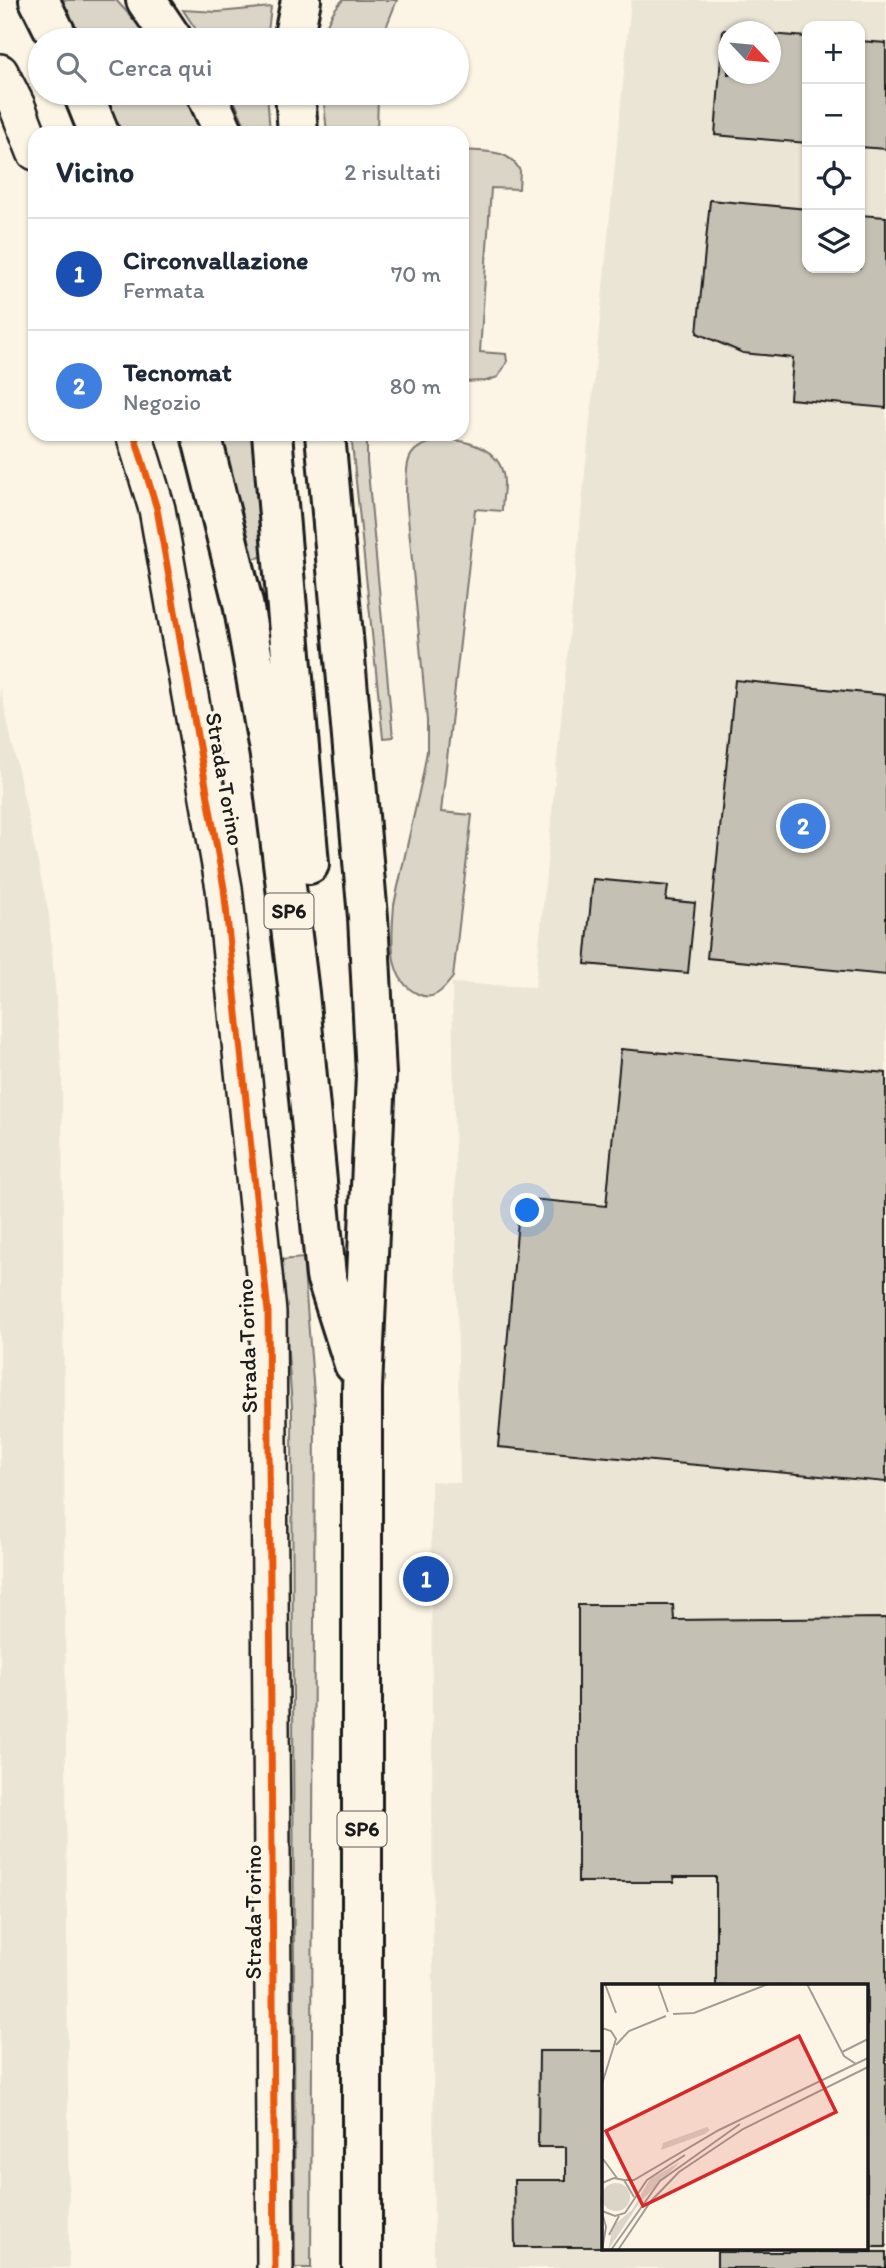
<!DOCTYPE html>
<html lang="it">
<meta charset="utf-8">
<style>
body{margin:0;font-family:Itim,sans-serif;background:#f2f2f3;color:#1f2937}
.controls{position:absolute;right:21px;top:21px;display:grid;overflow:hidden;border-radius:14px;box-shadow:0 2px 5px #0004}
.controls button{width:63px;height:63px;display:grid;place-items:center;padding:0;border:0;border-bottom:2px solid #e0e1e3;background:#fff;color:#1f2937;font:35px sans-serif}
.compass{position:absolute;left:718px;top:21px;width:63px;height:63px;border-radius:50%;background:#fff;box-shadow:0 2px 5px #0004;rotate:116deg}
.you{position:absolute;left:528px;top:1211px;width:24px;height:24px;margin:-18px;border:5px solid #fff;border-radius:50%;background:#1a73e8;box-shadow:0 0 0 10px #1a73e833}
.badge{display:grid;place-items:center;width:46px;height:46px;border-radius:50%;background:#ea580c;color:#fff;font-size:23px;font-weight:700}
.pin{position:absolute;translate:-50% -50%;border:4px solid #fff;box-shadow:0 2px 7px #0006}
.list{margin:0;padding:0;list-style:none}
h2{display:flex;justify-content:space-between;align-items:center;height:91px;margin:0;padding:0 28px;font-size:30px}
h2 small{font-size:23px;font-weight:400;color:#747a83}
.list li{display:grid;grid-template-columns:46px 1fr auto;gap:21px;align-items:center;box-sizing:border-box;height:112px;padding:0 28px;border-top:2px solid #e0e1e3}
.list b{display:block;font-size:26px;white-space:nowrap}
.list p{margin:0;font-size:23px;white-space:nowrap;color:#747a83}
.list em{font-size:23px;font-style:normal;color:#747a83}
.icon{flex:none;width:38px;height:38px;fill:none;stroke:currentColor;stroke-width:2;stroke-linecap:round;stroke-linejoin:round}
.map{position:relative;flex:none;width:886px;height:2268px;overflow:hidden}
.search{position:absolute;background:#fff;box-shadow:0 2px 5px #0004;left:28px;top:28px;width:441px;height:77px;display:flex;align-items:center;gap:18px;box-sizing:border-box;padding:0 24px;border-radius:38px;color:#747a83;font-size:26px}
.panel{position:absolute;background:#fff;box-shadow:0 2px 5px #0004;left:28px;top:126px;width:441px;height:315px;border-radius:21px}
.map>svg:first-child{display:block}
.built{fill:#ebe5d6;fill-rule:evenodd}
.green{fill:#dbd5c8;stroke:#7c7872;stroke-width:2}
.building{fill:#c4c0b3;stroke:#1c1c1c;stroke-width:2}
.lines{fill:none;stroke-linecap:round;stroke-linejoin:round}
.minor-casing{stroke:#1c1c1c;stroke-width:40}
.primary-casing{stroke:#1c1c1c;stroke-width:44}
.minor{stroke:#fcf5e5;stroke-width:35}
.primary{stroke:#fcf5e5;stroke-width:38}
.cycleway-casing{stroke:#fcf5e5;stroke-width:11}
.cycleway{stroke:#e8590c;stroke-width:7}
.labels{text-anchor:middle;stroke-width:7;stroke-linejoin:round;paint-order:stroke}
.shield{fill:#fcf5e5;stroke:#5f5d58;stroke-width:2}
.shield-label{font-size:21px;font-weight:bold;fill:#1c1c1c}
.street-label{font-size:23px;fill:#1c1c1c;stroke:#fcf5e5}
.inset-road{fill:none;stroke:#a29e95;stroke-width:2}
.view{fill:#d62828;fill-opacity:0.15;stroke:#d62828;stroke-width:3.5}
.inset-edge{fill:none;stroke:#1c1c1c;stroke-width:3.5}
</style>
<div class="map">
<svg width="886" height="2268" viewBox="0 0 886 2268">
<rect width="100%" height="100%" fill="#fcf5e5"/>
<filter id="ink" filterUnits="userSpaceOnUse"><feTurbulence type="fractalNoise" baseFrequency=".0143" numOctaves="2"/><feDisplacementMap in="SourceGraphic" scale="14" xChannelSelector="R" yChannelSelector="G"/><feConvolveMatrix kernelMatrix="1 2 1 2 8 2 1 2 1" color-interpolation-filters="sRGB"/></filter>
<g filter="url(#ink)">
<path class="built" d="M631,0H886V2268H434L431,1481L460,1483L452,983L535,987ZM807,26H860V268H807ZM728,32H770V74H728ZM604,1986H867V2249H604Z
M0,686L49,915L62,1072L69,2268H0Z"/>
<path class="green" d="M59,0H116L152,40H77Z
M343,0H397L381,40H323C324,27 333,9 343,0Z
M271,7L267,40H203L183,10L218,12Z
M100,93H186L205,133H118Z
M231,93H267L270,133H248Z
M323,93H378L377,133H327Z
M462,150C484,152 509,148 520,171L519,189L491,188L480,352L506,354L507,362L498,377L486,381L462,382Z
M218,434H256L266,556L251,559Z
M351,434H367V461L393,737L383,738Z
M445,439C471,441 504,450 504,483C504,492 502,502 502,511L475,509L441,812L472,815L453,977C444,989 434,1002 418,994C386,980 392,934 394,905L423,774L427,751V721L406,496C407,459 404,446 445,439Z
M303,1258L315,1406L311,2268H295L292,1406L281,1260Z"/>
<path class="building" d="M723,30L740,32H728V74H770V34L807,37V143L715,135Z
M860,41L886,43V149L860,147Z
M710,200L807,209V268H860V215L886,217V408L790,399L793,358L743,353L697,333Z
M735,680L886,695V975L707,958Z
M593,879L668,886L666,900L695,903L688,973L585,964Z
M621,1049L886,1073V1482L498,1447L520,1198L606,1206Z
M578,1605H673L674,1620L886,1618V2247H867V1986H716V1877H673L674,1882H578Z
M539,2051H604V2247H515L514,2180H566V2147H538Z
M717,2252H886V2268H717Z"/>
<g class="lines">
<defs>
<path id="minor" d="M0,72L17,106L35,152
M134,434L157,509L224,888L268,1312L275,2268"/>
<path id="primary" d="M39,0L59,40
M146,0L173,40
M293,40L301,0
M83,93L99,133
M206,93L224,133
M295,93L298,133
M201,434L243,603L270,756L299,993L326,1276L354,1364
M272,434L309,864
M325,434L368,917L376,1075L362,1389V2268"/>
</defs>
<use href="#minor" class="minor-casing"/>
<use href="#primary" class="primary-casing"/>
<use href="#minor" class="minor"/>
<use href="#primary" class="primary"/>
<defs>
<path id="cycleway" d="M134,434L157,509L224,888L268,1312L275,2268"/>
</defs>
<use href="#cycleway" class="cycleway-casing"/>
<use href="#cycleway" class="cycleway"/>
</g>
</g>
<g class="labels">
<g class="shield">
<rect x="264.5" y="893.5" width="49" height="35" rx="5"/>
<rect x="337.5" y="1811.5" width="49" height="35" rx="5"/>
</g>
<g class="shield-label">
<text x="289" y="918">SP6</text>
<text x="362" y="1836">SP6</text>
</g>
<g class="street-label">
<text transform="translate(225 779) rotate(80)" y="8">Strada Torino</text>
<text transform="translate(247 1346) rotate(-92)" y="8">Strada Torino</text>
<text transform="translate(253 1912) rotate(-90)" y="8">Strada Torino</text>
</g>
</g>
<g transform="translate(602 1984)">
<rect width="266" height="266" fill="#fcf5e5"/>
<path d="M105,143L108,146L103,150L59,166L61,159ZM78,178L38,218L6,266L11,242L30,226L48,195ZM0 213a14 14 0 1 1 28 0a14 14 0 1 1-28 0Z" fill="#dbd5c8"/>
<path class="inset-road" d="M3,0L14,29M56,0L66,28M205,0L242,72L254,80M71,30L92,29L166,0M0,44L9,47L14,55L0,100M14,61L27,47L64,32M240,68L266,55M1,175L15,194M22,196H32L117,146L266,74M0,199L12,194L22,196L32,213M0,227L13,232L23,229L45,196L83,171M0,228L4,243L0,266M7,251L17,232M9,266L58,197L138,140M16,266L49,217L77,188L141,145L266,83"/>
<path class="view" d="M197,52L234,128L41,222L4,147Z"/>
<rect width="266" height="266" class="inset-edge"/>
</g>
</svg>
<div class="controls">
<button>+</button>
<button>−</button>
<button><svg class="icon" aria-label="locate" viewBox="0 0 24 24"><circle cx="12" cy="12" r="6"/><path d="M12 2v4M12 18v4M2 12h4M18 12h4"/></svg></button>
<button><svg class="icon" aria-label="layers" viewBox="0 0 24 24"><path d="M12 4l9 5-9 5-9-5zM3 14l9 5 9-5"/></svg></button>
</div>
<svg class="compass" viewBox="-18 -18 36 36"><path d="M0-13l5 13h-10z" fill="#e53935"/><path d="M0 13l5-13h-10z" fill="#747a83"/></svg>
<div class="you"></div>
<div class="pin badge" style="left:426px;top:1579px;background:#1a4fb4">1</div>
<div class="pin badge" style="left:803px;top:826px;background:#3f7fe0">2</div>
<div class="search"><svg class="icon" aria-label="search" viewBox="0 0 24 24"><circle cx="10" cy="10" r="6"/><path d="M15 15l6 6"/></svg>Cerca qui</div>
<section class="panel">
<h2>Vicino<small>2 risultati</small></h2>
<ul class="list">
<li><span class="badge" style="background:#1a4fb4">1</span><div><b>Circonvallazione</b><p>Fermata</p></div><em>70 m</em></li>
<li><span class="badge" style="background:#3f7fe0">2</span><div><b>Tecnomat</b><p>Negozio</p></div><em>80 m</em></li>
</ul>
</section>
</div>
